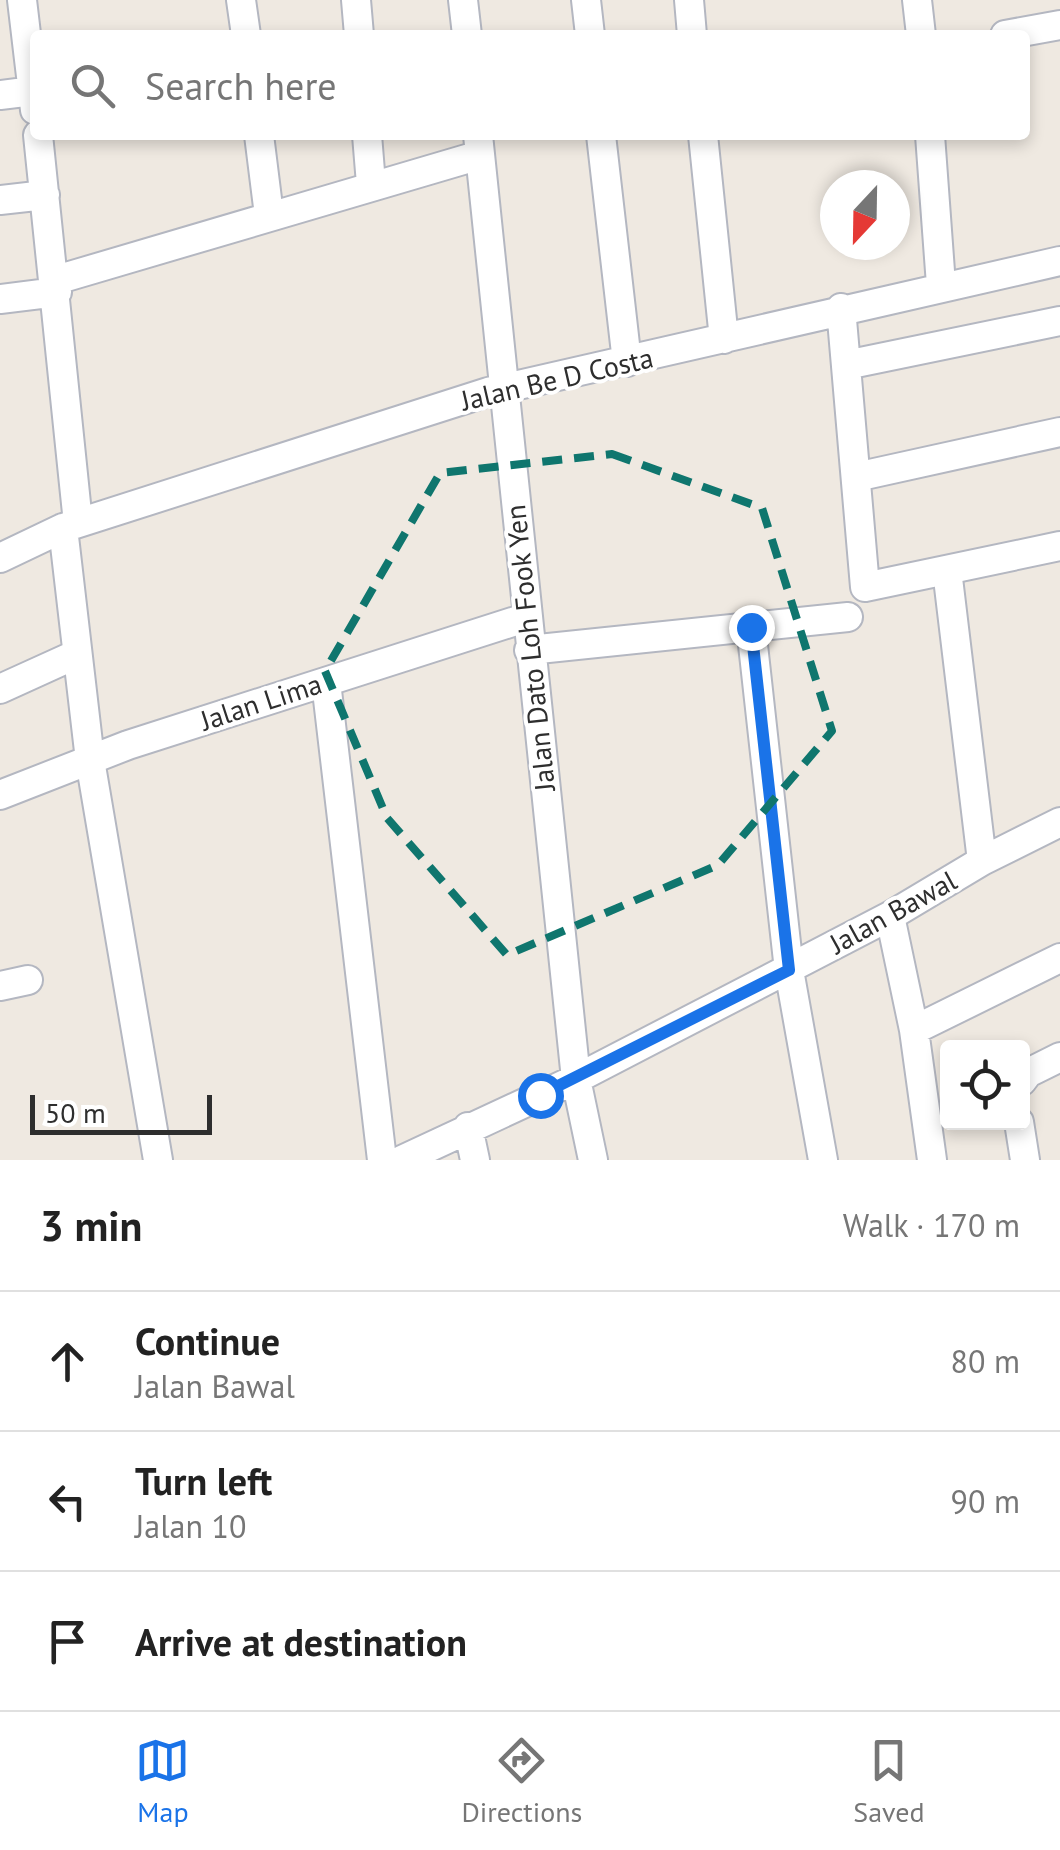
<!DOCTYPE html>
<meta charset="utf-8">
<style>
body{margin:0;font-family:"PT Sans",sans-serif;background:#f6f6f6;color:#222}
.controls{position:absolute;right:30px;bottom:30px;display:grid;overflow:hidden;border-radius:10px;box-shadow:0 5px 15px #0003}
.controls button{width:90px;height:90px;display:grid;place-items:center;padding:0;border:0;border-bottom:2px solid #e0e0e0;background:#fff;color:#222;font:50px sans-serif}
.compass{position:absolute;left:820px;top:170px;width:90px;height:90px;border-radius:50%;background:#fff;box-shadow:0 5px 15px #0003;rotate:202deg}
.scale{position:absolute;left:30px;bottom:25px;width:182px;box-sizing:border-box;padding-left:10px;border:5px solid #2e2e2e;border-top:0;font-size:28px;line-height:35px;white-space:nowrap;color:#2e2e2e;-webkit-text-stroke:8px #fff;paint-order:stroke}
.stop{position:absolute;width:30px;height:30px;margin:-22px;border:8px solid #1a73e8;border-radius:50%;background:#fff}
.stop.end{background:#1a73e8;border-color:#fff;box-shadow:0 2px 10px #0008}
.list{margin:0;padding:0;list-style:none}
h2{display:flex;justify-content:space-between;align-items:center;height:130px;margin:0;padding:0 40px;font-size:42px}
h2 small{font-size:32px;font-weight:400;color:#767676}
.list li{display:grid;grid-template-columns:65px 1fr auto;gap:30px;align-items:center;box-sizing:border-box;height:140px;padding:0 40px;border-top:2px solid #e0e0e0}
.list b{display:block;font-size:38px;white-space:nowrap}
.list p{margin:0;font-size:32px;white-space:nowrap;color:#767676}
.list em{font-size:32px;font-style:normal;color:#767676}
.icon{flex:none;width:55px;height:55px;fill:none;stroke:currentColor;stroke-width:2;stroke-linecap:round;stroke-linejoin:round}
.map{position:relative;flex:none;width:1060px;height:1160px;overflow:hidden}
.search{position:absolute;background:#fff;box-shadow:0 5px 15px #0003;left:30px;right:30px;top:30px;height:110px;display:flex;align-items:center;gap:25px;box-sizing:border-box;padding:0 35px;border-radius:10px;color:#767676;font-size:38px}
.sheet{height:550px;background:#fff}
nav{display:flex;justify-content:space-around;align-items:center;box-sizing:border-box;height:140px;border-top:2px solid #e0e0e0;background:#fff;font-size:28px;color:#767676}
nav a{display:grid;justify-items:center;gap:5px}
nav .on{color:#1a73e8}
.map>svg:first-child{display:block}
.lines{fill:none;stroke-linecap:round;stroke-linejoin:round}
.minor-casing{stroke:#b4b7c1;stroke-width:32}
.minor{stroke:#fff;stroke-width:28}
.route{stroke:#1a73e8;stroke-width:12}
.marked{fill:none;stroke:#0f766e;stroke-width:8;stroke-dasharray:20 12;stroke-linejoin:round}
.labels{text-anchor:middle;stroke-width:8;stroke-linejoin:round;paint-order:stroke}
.street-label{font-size:28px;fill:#2e2e2e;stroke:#fff}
</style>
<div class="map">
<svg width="1060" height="1160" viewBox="0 0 1060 1160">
<rect width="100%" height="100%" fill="#efe9e1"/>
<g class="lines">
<defs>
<path id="minor" d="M22,0L35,110
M241,0L246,35
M356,0L359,35
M463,0L467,35
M586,0L590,35
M689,0L692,35
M917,0L921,35
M1005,35L1060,25
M0,95L33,91
M38,135L78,523
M259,135L269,215
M367,135L371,184
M478,135L576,1079L593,1160
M601,135L627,362
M703,135L724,339
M930,135L941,285
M0,200L45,195
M56,280L480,155
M0,299L57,292
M841,308L865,587L1060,546
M846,365L1060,321
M856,477L1060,432
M63,528L90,760L158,1160
M0,558L63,528L488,392L1060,261
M947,570L982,861
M751,627L789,970L823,1160
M529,650L848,617
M326,682L382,1160
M0,689L77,654
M0,795L128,745L525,618
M890,916L914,1030L932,1160
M0,986L28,980
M914,1030L1060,958
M1022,1081L1028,1073L1060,1057
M1019,1122L1025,1160
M468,1127L475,1160
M402,1160L576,1079L890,916L982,861L1060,822"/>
</defs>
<use href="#minor" class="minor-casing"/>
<use href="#minor" class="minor"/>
</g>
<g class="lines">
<path class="route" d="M540,1095L789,970L751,627"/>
</g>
<path class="marked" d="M612,454L762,508L832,731L718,865L507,955L387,818L325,671L440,473Z"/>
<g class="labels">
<g class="street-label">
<text transform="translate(557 379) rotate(-13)" y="10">Jalan Be D Costa</text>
<text transform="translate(530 648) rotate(-96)" y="10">Jalan Dato Loh Fook Yen</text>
<text transform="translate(261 702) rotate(-18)" y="10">Jalan Lima</text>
<text transform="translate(893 912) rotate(-29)" y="10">Jalan Bawal</text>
</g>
</g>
</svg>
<div class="controls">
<button><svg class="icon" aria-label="locate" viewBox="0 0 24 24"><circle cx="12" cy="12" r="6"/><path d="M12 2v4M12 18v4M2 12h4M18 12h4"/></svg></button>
</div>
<svg class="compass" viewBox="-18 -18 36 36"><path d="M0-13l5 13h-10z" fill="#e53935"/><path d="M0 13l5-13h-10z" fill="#767676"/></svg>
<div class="scale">50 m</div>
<div class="stop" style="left:540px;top:1095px"></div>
<div class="stop end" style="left:751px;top:627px"></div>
<div class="search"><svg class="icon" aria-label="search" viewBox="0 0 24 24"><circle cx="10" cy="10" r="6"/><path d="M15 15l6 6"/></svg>Search here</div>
</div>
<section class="sheet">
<h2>3 min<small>Walk · 170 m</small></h2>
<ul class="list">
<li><svg class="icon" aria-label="ahead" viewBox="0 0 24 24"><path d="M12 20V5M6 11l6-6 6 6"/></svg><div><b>Continue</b><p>Jalan Bawal</p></div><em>80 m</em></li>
<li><svg class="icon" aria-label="left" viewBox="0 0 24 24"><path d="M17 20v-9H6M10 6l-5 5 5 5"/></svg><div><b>Turn left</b><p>Jalan 10</p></div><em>90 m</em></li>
<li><svg class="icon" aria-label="arrive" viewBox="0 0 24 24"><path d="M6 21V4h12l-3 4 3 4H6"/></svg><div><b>Arrive at destination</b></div></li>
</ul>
</section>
<nav>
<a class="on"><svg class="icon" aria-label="map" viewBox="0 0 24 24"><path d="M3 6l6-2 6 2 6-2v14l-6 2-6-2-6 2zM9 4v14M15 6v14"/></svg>Map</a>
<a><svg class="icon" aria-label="directions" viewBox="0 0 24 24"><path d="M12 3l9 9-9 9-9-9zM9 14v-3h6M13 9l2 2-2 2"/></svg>Directions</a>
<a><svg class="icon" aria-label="saved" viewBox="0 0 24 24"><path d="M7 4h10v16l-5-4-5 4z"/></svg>Saved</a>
</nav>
